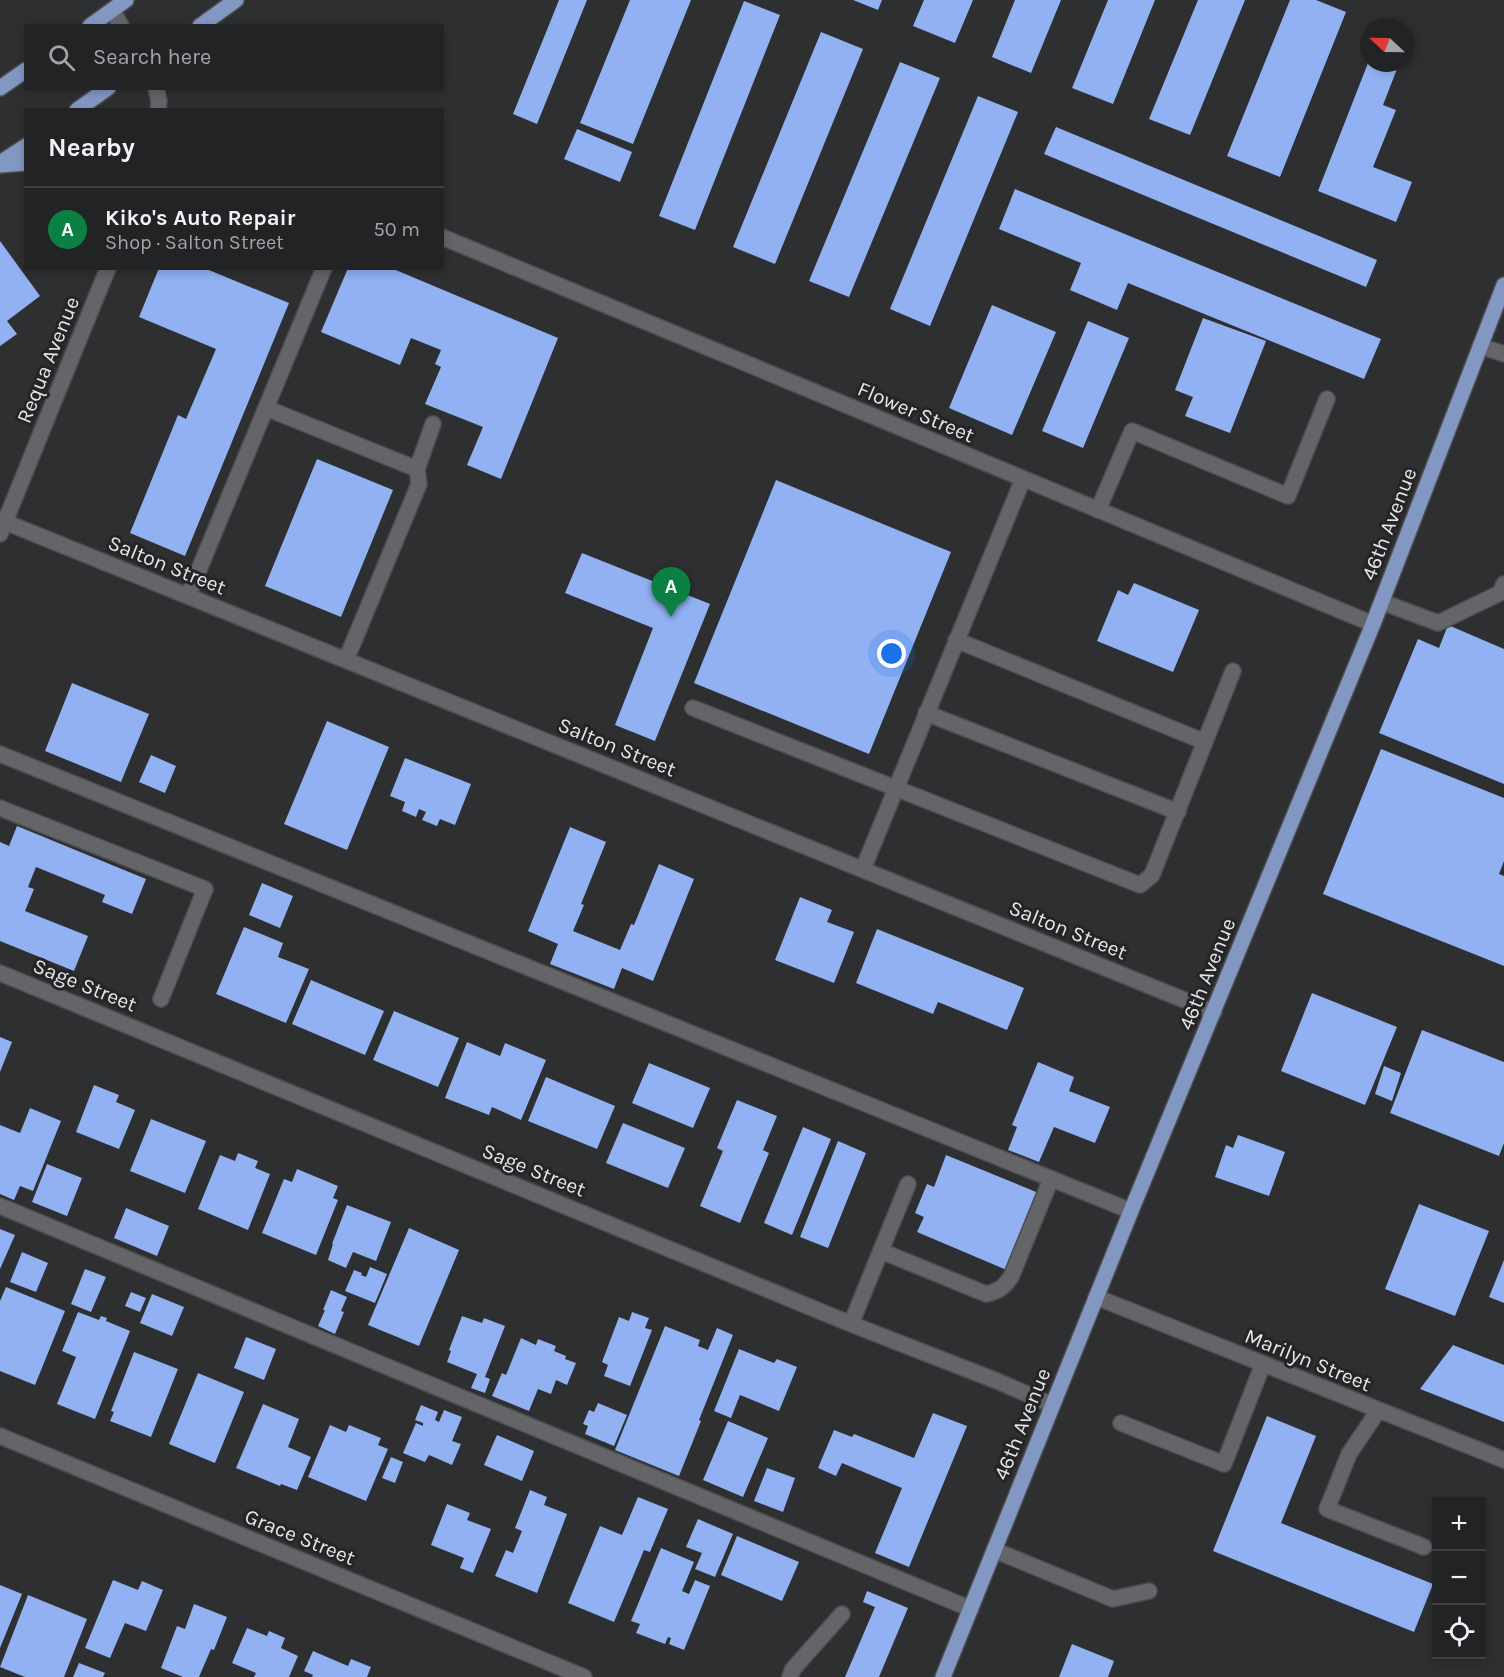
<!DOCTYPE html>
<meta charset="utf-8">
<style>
body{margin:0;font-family:Karla,sans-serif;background:#2a2b2d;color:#f1f3f6}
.controls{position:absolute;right:18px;bottom:18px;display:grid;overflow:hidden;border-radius:0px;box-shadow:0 3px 9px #0003}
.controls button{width:54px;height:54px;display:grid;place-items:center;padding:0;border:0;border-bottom:2px solid #3f4042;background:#222325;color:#f1f3f6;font:30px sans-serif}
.compass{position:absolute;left:1360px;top:18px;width:54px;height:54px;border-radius:50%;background:#222325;box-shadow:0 3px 9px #0003;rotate:292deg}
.you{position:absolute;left:892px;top:654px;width:21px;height:21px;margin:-15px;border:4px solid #fff;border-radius:50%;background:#1a73e8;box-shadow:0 0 0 9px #1a73e833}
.badge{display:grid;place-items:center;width:39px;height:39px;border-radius:50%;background:#0b8043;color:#fff;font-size:20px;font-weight:700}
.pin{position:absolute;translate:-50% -50px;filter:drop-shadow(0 2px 3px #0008)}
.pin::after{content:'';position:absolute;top:32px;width:21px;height:18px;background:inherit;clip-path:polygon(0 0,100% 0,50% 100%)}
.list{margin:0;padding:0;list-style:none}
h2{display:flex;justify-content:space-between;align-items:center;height:78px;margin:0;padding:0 24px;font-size:26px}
h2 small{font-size:20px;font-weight:400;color:#a2a4a7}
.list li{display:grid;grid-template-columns:39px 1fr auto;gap:18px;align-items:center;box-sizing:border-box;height:84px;padding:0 24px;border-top:2px solid #3f4042}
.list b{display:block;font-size:22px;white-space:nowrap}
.list p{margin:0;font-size:20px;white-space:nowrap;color:#a2a4a7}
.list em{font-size:20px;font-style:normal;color:#a2a4a7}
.icon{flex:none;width:33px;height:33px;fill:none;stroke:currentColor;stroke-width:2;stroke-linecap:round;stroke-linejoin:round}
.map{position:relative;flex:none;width:1504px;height:1677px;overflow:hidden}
.search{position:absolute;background:#222325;box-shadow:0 3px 9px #0003;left:24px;top:24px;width:420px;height:66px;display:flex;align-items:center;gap:15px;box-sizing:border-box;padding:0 21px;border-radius:0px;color:#a2a4a7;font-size:22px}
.panel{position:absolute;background:#222325;box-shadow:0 3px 9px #0003;left:24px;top:108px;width:420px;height:162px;border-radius:0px}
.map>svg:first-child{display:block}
.building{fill:#92b1f3}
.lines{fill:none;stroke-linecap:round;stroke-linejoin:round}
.service-casing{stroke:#4c4d4f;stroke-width:18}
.minor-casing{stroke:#4c4d4f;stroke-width:18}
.tertiary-casing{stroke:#4c4d4f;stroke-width:18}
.primary-casing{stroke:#4c4d4f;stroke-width:18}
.service{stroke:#636568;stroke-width:15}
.minor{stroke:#636568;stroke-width:15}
.tertiary{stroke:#636568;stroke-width:15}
.primary{stroke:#8397c3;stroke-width:15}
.labels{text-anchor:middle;stroke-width:6;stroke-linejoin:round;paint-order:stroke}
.street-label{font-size:21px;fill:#e5e6e8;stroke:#242527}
</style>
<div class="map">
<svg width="1504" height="1677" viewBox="0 0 1504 1677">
<rect width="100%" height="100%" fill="#2d2f31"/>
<path class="building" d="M559,0H587L537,124L513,114Z
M630,0H691L633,144L580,123Z
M853,0H882L878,10Z
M924,0H973L955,43L913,26Z
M1015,0H1061L1031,73L992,57Z
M1108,0H1155L1113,104L1072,88Z
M1198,0H1245L1190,135L1149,119Z
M1290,0H1316L1346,12L1280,177L1227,156Z
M744,1L780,15L695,230L659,216Z
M821,32L863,49L775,264L733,247Z
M900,62L940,78L849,297L809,281Z
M1368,63H1381L1397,69L1383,105L1396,110L1373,167L1412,182L1396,222L1318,191Z
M978,96L1018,112L930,326L890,309Z
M1056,127L1377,260L1366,287L1044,154Z
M577,129L632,152L620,182L564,159Z
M1015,189L1381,339L1364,379L1128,283L1117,310L1070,290L1081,263L999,229Z
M0,241L40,296L7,321L17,334L0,346Z
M159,268H204L289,303L185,556L130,533L178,415L186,419L216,349L139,317Z
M348,268H391L558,338L501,479L467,465L483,427L425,404L441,367L435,364L441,350L411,338L400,365L321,332Z
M992,305L1056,332L1012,435L949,408Z
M1203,318L1266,341L1230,433L1185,416L1193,397L1175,390Z
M1088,321L1129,338L1083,448L1042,431Z
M317,459L393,490L341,617L265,586Z
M776,480L951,552L869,754L694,683Z
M582,553L710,604L655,741L615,725L653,628L565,593Z
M1134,583L1199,610L1173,672L1097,641L1118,590L1128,595Z
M1448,625L1504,649V784L1379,733L1418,639L1439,648Z
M72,683L149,714L121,782L45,751Z
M327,721L389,747L347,850L284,824Z
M1381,749L1504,798V861L1499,874L1504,876V966L1323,894Z
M151,755L176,766L165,793L139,782Z
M405,758L471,784L455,825L440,819L437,826L422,820L426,812L419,809L416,817L402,811L405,802L390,796Z
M17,826L146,879L132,914L102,902L105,895L36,867L28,887L34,889L25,911L88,936L74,971L0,941V842L9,846Z
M570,827L606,842L581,904L584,905L573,931L620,950L631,924L634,925L659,864L694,879L653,981L622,968L614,989L550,964L558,944L528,931Z
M262,883L293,896L280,928L249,915Z
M800,897L832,910L827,922L854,932L834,983L775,960Z
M244,927L283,943L278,957L309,969L286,1023L216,994Z
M877,929L1024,988L1007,1030L938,1002L933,1014L856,983Z
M311,980L384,1011L365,1055L292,1024Z
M1312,993L1397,1027L1365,1105L1281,1071Z
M394,1011L459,1038L438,1087L373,1060Z
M1422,1030L1504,1062V1143L1499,1156L1390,1113Z
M0,1037L12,1042L0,1072Z
M467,1042L500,1056L505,1043L546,1060L521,1120L492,1107L489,1115L445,1098Z
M1038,1062L1074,1077L1069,1091L1110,1107L1095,1143L1054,1127L1039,1162L1008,1150L1017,1127L1012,1125Z
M649,1063L710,1088L693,1128L632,1103Z
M1384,1066L1401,1073L1392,1101L1375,1094Z
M546,1077L615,1106L597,1149L528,1121Z
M94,1085L119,1095L116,1102L135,1110L119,1149L76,1132Z
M737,1100L777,1116L763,1150L769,1153L740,1223L700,1206L723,1151L717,1148Z
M30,1108L61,1121L33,1191L20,1186L14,1200L0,1194V1125L20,1133Z
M151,1119L206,1141L185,1193L130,1171Z
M623,1123L685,1148L668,1188L606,1163Z
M803,1127L831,1139L792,1235L764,1223Z
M1238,1135L1285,1152L1269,1196L1215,1177L1226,1145L1233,1148Z
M838,1141L866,1153L828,1248L800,1237Z
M238,1153L258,1161L255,1168L270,1174L248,1230L198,1209L220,1155L235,1161Z
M946,1155L1041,1194L1009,1271L917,1232L924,1217L915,1213L927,1184L934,1187Z
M47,1164L82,1178L67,1216L32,1202Z
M297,1169L338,1186L333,1198L338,1200L316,1255L262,1233L284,1179L292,1182Z
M1419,1204L1489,1231L1455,1316L1385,1289Z
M347,1205L391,1222L376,1261L353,1252L346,1268L328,1260L333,1244H332Z
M126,1208L169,1226L157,1256L114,1238Z
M409,1228L459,1250L419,1346L368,1325Z
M0,1229L15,1235L0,1269Z
M22,1252L48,1263L36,1292L10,1282Z
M1504,1260V1303L1489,1297Z
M370,1267L387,1274L375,1303L345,1291L354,1270L362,1273L361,1275L366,1277Z
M85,1269L106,1277L91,1312L71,1304Z
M6,1287L65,1311L35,1385L0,1371V1301Z
M331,1290L347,1297L341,1311L344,1312L335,1334L318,1326L325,1310H323Z
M131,1292L146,1298L140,1312L125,1306Z
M152,1294L184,1307L172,1336L140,1323Z
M78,1312L99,1320L101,1316L107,1318L106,1321L130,1331L95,1419L57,1404L76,1357L62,1351Z
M632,1312L649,1318L645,1328L652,1330L630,1386L604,1376L608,1365L602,1362L619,1317L629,1321Z
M462,1316L482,1323L484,1318L505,1326L485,1377L490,1379L485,1393L471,1388L477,1374L447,1362L451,1351L449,1350Z
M665,1326L700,1340L698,1346L708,1350L717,1328L733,1335L699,1420L701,1421L679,1476L615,1450Z
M246,1337L276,1349L264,1380L234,1368Z
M521,1338L536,1345L538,1339L556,1346L554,1351L566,1356L565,1359L576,1363L567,1385L556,1380L551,1394L538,1389L529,1411L492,1396L502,1373L506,1375Z
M1453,1345L1504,1365V1422L1420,1389Z
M739,1349L774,1363L777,1359L797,1367L779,1411L740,1395L731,1418L714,1411Z
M134,1352L178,1369L151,1437L110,1421L114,1412L111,1411Z
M198,1373L244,1392L215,1463L169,1444Z
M598,1403L627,1415L614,1446L585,1434L588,1426L583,1424L589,1410L594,1412Z
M263,1404L299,1419L288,1447L311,1457L297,1490L281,1484L280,1486L236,1468Z
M421,1405L438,1412L435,1420L439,1422L444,1410L462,1417L452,1441L461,1444L452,1465L429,1455L425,1462L403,1453L416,1423L423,1426V1423L415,1420Z
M933,1413L967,1426L909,1567L875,1553L902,1488L842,1463L836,1476L818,1468L834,1430L852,1437L854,1434L914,1458Z
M1267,1416L1316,1436L1281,1523L1433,1584L1414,1632L1213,1551Z
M728,1421L768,1438L743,1497L703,1480Z
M330,1425L346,1432L349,1425L381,1438L378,1445L388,1449L366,1501L308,1477Z
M497,1435L534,1451L522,1481L484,1465Z
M391,1457L403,1462L395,1483L382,1478Z
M767,1468L795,1478L783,1512L754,1501Z
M530,1490L547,1497L544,1505L567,1514L537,1593L495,1576L506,1550L513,1553L522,1531L515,1528Z
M638,1497L668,1509L650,1552L644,1550L614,1622L568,1603L600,1526L622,1535Z
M447,1504L470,1513L467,1520L491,1529L473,1573L460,1568L464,1558L431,1545Z
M698,1519L733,1534L715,1577L695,1569L702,1553L686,1547Z
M737,1536L799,1562L782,1601L721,1575Z
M661,1548L694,1562L682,1591L689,1594L695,1580L710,1586L684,1650L669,1644L671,1638L668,1637L665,1644L636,1633L640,1624L631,1621Z
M113,1580L138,1590L142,1581L163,1590L146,1631L125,1623L110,1658L85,1648Z
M0,1585L22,1594L0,1648Z
M867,1591L908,1608L879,1677H845L875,1607L863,1602Z
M28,1595L87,1619L64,1677H25L0,1667Z
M194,1604L227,1617L214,1650L211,1649L199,1677H183L161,1668L177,1626L185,1629Z
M247,1628L267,1636L269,1631L285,1638L281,1648L298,1656L289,1677H254L256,1673L232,1663Z
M1072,1644L1114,1661L1108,1677H1059Z
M313,1651L348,1666L351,1659L371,1667L367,1677H312L313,1675L304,1671Z
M79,1663L105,1673L103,1677H73Z"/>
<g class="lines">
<defs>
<path id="service" d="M1480,346L1504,354
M266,408L417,469
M1098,510L1132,431L1288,496L1327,399
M188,596L324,268
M1382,602L1438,623L1500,593L1504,584
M956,640L1205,742
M346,660L419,484L417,469L433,424
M693,708L1140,885L1152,875L1233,671
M926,713L1178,812
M0,754L1131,1211
M0,808L205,889L161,999
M863,869L1023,479
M0,1206L971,1609
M881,1251L986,1294C999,1291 1003,1288 1011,1277L1051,1179
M851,1324L908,1184
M1378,1411L1349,1454L1327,1509L1424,1547
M1121,1423L1224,1464L1263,1364
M994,1550L1113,1599L1149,1591
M790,1677L793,1669L842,1614"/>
<path id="minor" d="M442,237L1373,624
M5,522L1214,1012
M0,973L851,1324L997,1381L1052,1405
M1096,1297L1504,1460
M0,1436L584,1677"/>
<path id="tertiary" d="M112,10L121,26
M156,88L159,101L158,110
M0,534L108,268"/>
<path id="primary" d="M90,26L126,0
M200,26L236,0
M0,88L26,70
M77,110L108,88
M0,163L26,146
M0,165L26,163
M943,1677L1131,1211L1373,624L1504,285"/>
</defs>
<use href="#service" class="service-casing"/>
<use href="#minor" class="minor-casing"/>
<use href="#tertiary" class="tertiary-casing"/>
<use href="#primary" class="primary-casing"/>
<use href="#service" class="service"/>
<use href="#minor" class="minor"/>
<use href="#tertiary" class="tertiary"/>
<use href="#primary" class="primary"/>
</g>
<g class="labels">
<g class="street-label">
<text transform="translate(48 360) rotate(-68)" y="7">Requa Avenue</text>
<text transform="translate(916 412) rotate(23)" y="7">Flower Street</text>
<text transform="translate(1389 524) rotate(-69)" y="7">46th Avenue</text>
<text transform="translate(167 565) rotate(22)" y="7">Salton Street</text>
<text transform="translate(617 747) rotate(22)" y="7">Salton Street</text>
<text transform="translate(1068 930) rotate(22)" y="7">Salton Street</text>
<text transform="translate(1207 974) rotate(-68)" y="7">46th Avenue</text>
<text transform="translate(85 985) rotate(22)" y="7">Sage Street</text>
<text transform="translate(534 1170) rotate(22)" y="7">Sage Street</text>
<text transform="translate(1308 1360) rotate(22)" y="7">Marilyn Street</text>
<text transform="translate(1022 1424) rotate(-68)" y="7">46th Avenue</text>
<text transform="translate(300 1537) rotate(22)" y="7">Grace Street</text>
</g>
</g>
</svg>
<div class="controls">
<button>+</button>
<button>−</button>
<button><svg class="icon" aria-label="locate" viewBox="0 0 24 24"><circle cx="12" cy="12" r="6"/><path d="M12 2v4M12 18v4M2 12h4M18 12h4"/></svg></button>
</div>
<svg class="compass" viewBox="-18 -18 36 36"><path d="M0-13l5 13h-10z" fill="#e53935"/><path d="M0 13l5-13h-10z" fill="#a2a4a7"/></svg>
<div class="you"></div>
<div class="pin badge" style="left:671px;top:617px">A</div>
<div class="search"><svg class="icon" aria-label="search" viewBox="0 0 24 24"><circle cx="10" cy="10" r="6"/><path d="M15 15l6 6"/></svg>Search here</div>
<section class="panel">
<h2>Nearby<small></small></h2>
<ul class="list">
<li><span class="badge">A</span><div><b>Kiko's Auto Repair</b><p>Shop · Salton Street</p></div><em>50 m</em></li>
</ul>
</section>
</div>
